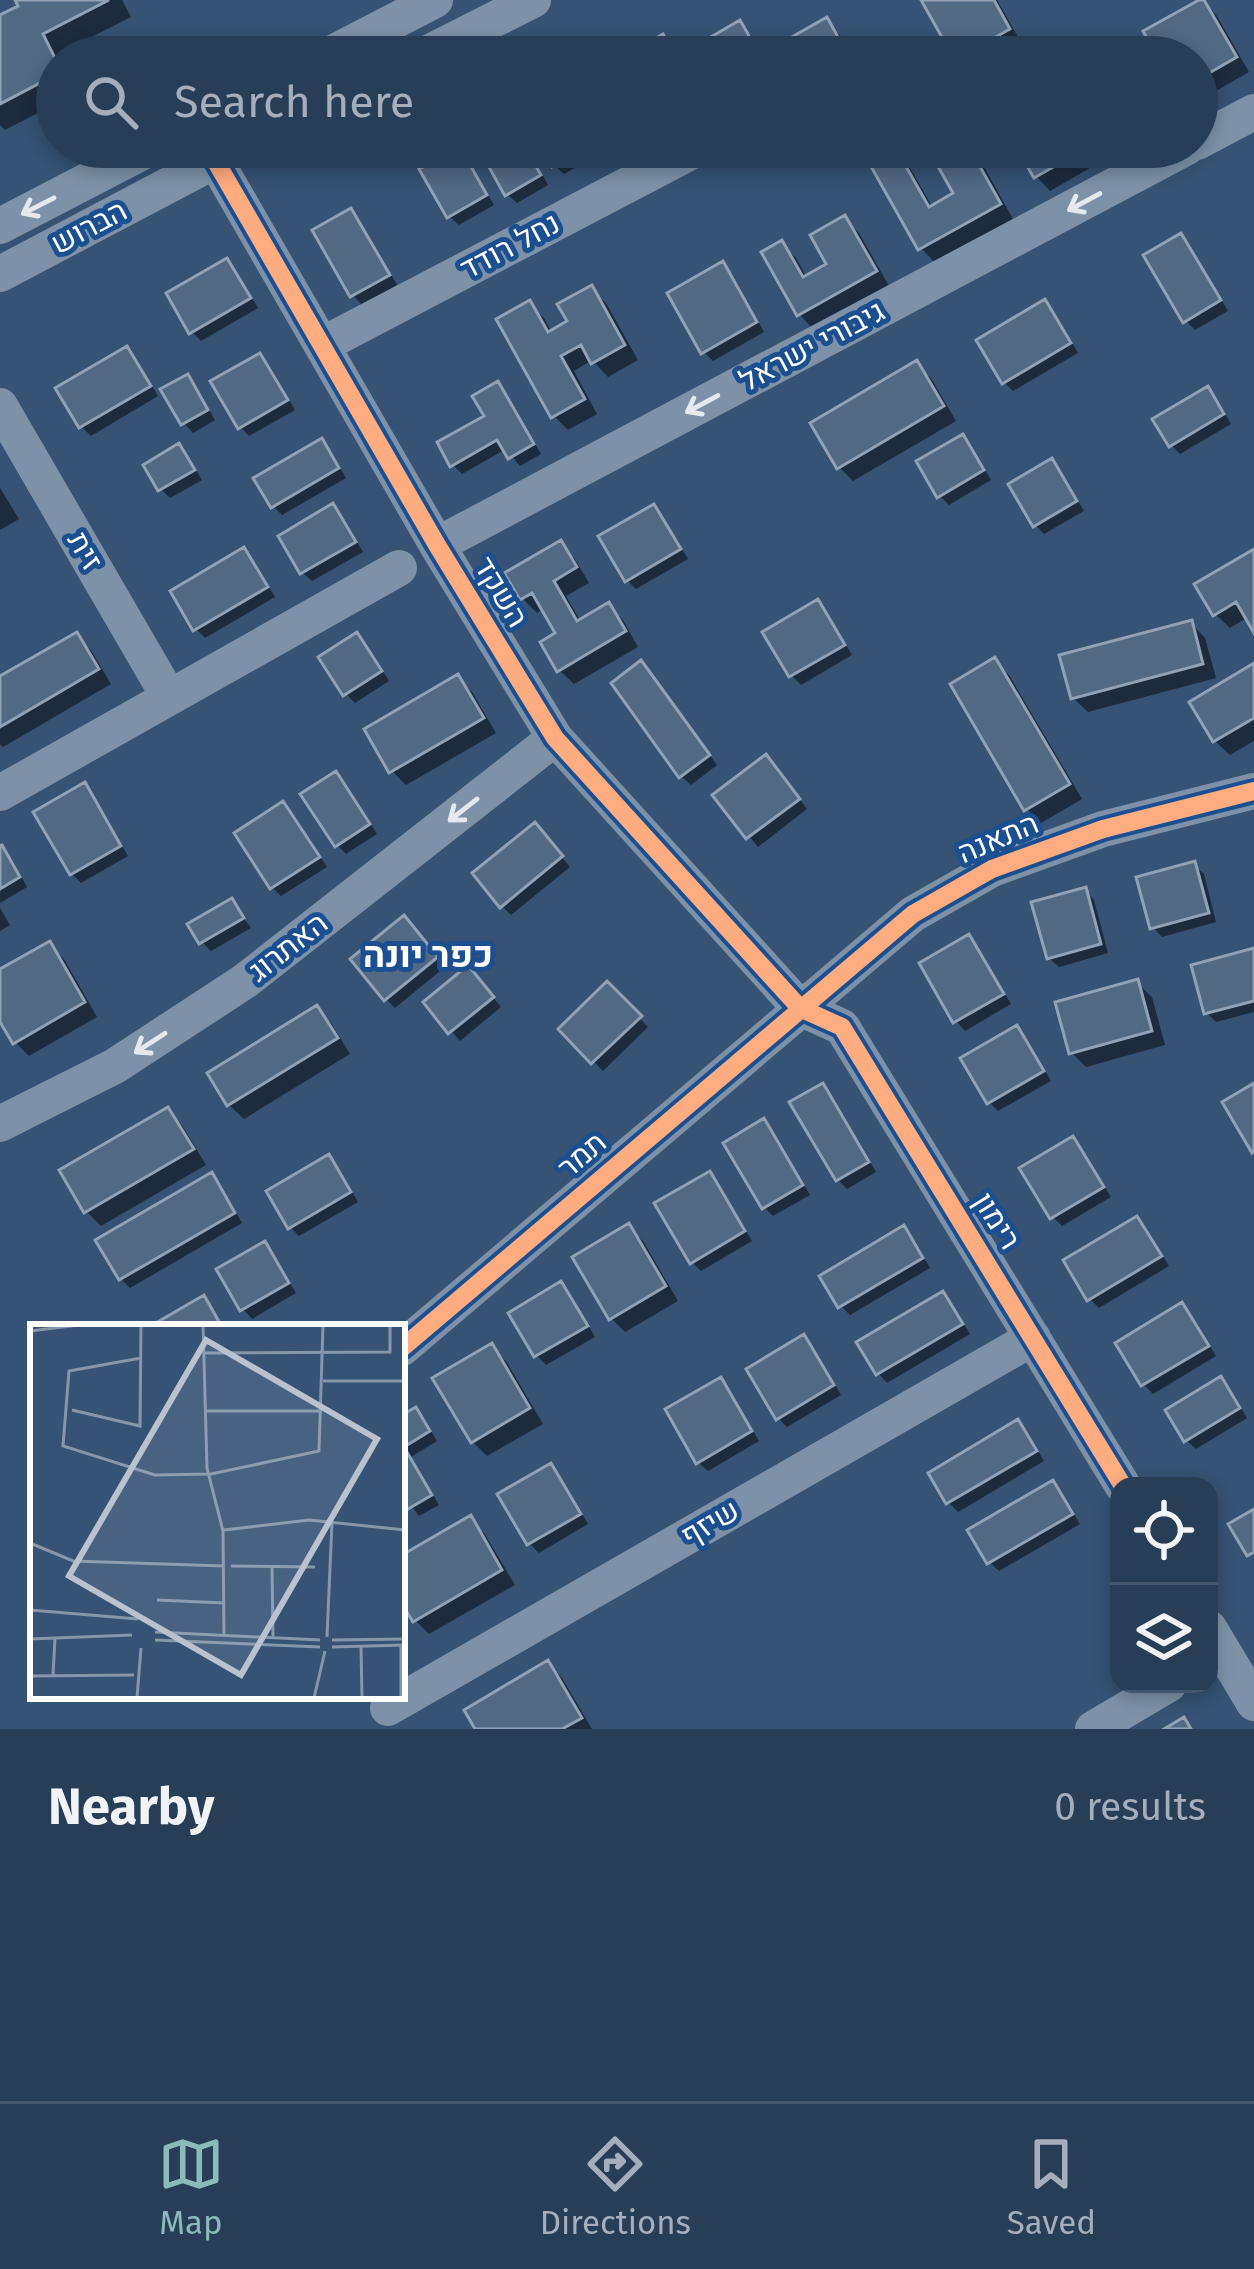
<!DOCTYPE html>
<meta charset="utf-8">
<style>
body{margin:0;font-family:"Fira Sans",Heebo,sans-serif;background:#30455d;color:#f1f3f6}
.controls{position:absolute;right:36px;bottom:36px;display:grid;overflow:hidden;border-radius:24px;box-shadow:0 6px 18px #0003}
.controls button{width:108px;height:108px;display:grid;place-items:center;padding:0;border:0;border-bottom:3px solid #44576d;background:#283e57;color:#f1f3f6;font:60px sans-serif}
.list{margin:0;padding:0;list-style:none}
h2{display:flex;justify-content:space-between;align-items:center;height:156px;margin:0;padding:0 48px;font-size:51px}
h2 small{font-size:39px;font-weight:400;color:#a5aeba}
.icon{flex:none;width:66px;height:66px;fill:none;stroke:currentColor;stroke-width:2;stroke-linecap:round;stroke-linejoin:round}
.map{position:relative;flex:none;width:1254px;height:1729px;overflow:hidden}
.search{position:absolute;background:#283e57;box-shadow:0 6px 18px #0003;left:36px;right:36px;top:36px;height:132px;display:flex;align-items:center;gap:30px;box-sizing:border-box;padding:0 42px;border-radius:66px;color:#a5aeba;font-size:45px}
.sheet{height:372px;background:#283e57}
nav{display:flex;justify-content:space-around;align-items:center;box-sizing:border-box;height:168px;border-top:3px solid #44576d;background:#283e57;font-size:33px;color:#a5aeba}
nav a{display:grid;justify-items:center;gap:6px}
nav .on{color:#8bbbb9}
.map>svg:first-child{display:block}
.shadow{fill:#0007}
.building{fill:#526984;stroke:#92a2b6;stroke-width:3}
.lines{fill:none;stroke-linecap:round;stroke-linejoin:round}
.minor{stroke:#7d92a8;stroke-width:36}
.cycleway-casing{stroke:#1b4f8f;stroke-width:26}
.cycleway{stroke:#ffac80;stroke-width:18}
.oneway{stroke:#e5e9ee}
.labels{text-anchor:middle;stroke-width:10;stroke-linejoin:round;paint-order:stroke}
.street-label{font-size:30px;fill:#fff;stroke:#1b4f8f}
.quarter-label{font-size:36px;font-weight:bold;fill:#fff;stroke:#1b4f8f}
.inset-road{fill:none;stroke:#8697ac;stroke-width:3}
.view{fill:#b9c2ce;fill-opacity:0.15;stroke:#b9c2ce;stroke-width:6}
.inset-edge{fill:none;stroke:#fff;stroke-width:6}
</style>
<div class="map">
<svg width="1254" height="1729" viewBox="0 0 1254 1729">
<rect width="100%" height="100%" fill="#365274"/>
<path class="shadow" d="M18,0H122L131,17L60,53L61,57H57V103L5,130L0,125V19L22,7Z
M924,0H997L1022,44L999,57H957Z
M1203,1L1217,16L1249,72L1197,102V57H1161Z
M826,21L840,35L853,57H717L739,24L754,38L764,56Z
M481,147H527L548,185L517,203L507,194Z
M544,147H605L607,150L564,174L554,165Z
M863,147H898L933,208L957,194L955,147H969L978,156L1013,219L935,263L921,248Z
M1019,147H1127L1050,191L1036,176Z
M459,150L468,159L494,205L459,225L449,216Z
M351,212L360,221L397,285L362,305L353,295Z
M844,219L859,233L889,286L813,329L799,314L782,244L796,258L807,278L830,265Z
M1181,237L1190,246L1228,311L1195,330L1186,321Z
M227,262L236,271L258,308L201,341L192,332Z
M722,265L732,274L764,332L713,361L704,352Z
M591,289L606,303L638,360L608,377L592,360L574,371L597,414L568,430L554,416L529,304L544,318L552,333L571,322Z
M1044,303L1054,312L1078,353L1013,391L1004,382Z
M127,349L136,359L158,396L91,436L81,426Z
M259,356L269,365L295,410L249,436L240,427Z
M916,364L931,378L956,421L853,481L839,467Z
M187,377L196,386L215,420L193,433L184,423Z
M497,385L506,394L541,454L520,466L506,449L462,474L453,465L488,417Z
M1207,390L1216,399L1231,424L1180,454L1171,445Z
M962,437L971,447L991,480L949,505L940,496Z
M322,442L331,451L346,478L282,515L273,506Z
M179,447L188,456L202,480L170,498L161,489Z
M1052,462L1061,471L1084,511L1044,534L1035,525Z
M0,488L19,519L0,530Z
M333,507L342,516L363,552L312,581L302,572Z
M654,507L663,517L688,559L636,589L627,580Z
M561,544L575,559L589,583L566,596L581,622L609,606L623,620L638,647L574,684L559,670L560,634L544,608L537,613L522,598Z
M244,551L253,560L275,597L205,638L196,629Z
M1254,552V627L1248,617L1230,628L1215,614Z
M818,603L827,612L852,655L801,685L792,676L767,633Z
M1191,623L1205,638L1216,678L1088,712L1073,698Z
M76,636L91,650L111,684L3,747L0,744V680Z
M357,636L366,645L389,681L355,703L346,694Z
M995,661L1009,675L1082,799L1041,823L1027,809Z
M1254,667V741L1230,755L1215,741Z
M650,674L717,765L691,785L681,776Z
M458,678L472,692L496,733L406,785L392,771Z
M775,767L807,809L758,847L716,795Z
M336,775L345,784L377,834L346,854L337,845Z
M84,786L93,795L128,856L81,883L72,874Z
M283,805L292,814L327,867L281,896L272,887Z
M544,835L570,867L511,915L502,906Z
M1,849L11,858L27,887L0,903Z
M1194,865L1204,874L1216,922L1162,937L1153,927Z
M1085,890L1094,900L1108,953L1059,967L1049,958Z
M231,901L251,928L211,951L202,942Z
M0,908L10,925L0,931Z
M413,928L445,967L395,1008L386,999Z
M969,938L978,947L1011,1004L965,1031L956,1021L923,965Z
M49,944L64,959L97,1017L29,1056L15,1042L0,1016V973Z
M1254,951V1012L1216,1022L1207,1013Z
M477,978L501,1007L460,1041L427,1003Z
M1137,983L1152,997L1165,1045L1086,1067L1071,1052Z
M607,985L648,1027L603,1071L562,1029Z
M316,1009L331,1023L350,1054L244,1119L229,1105Z
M1017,1029L1026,1038L1051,1081L998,1111L989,1102Z
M823,1086L832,1096L876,1172L847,1189L838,1180Z
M168,1110L182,1125L206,1165L101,1226L86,1211Z
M764,1122L773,1131L810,1195L773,1216L764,1207Z
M1073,1140L1082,1149L1111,1197L1062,1226L1053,1217Z
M328,1158L338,1167L358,1202L299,1236L290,1227Z
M709,1175L718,1184L752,1241L701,1271L692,1262Z
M212,1176L221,1185L242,1223L130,1288L121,1279Z
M1137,1219L1146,1229L1169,1266L1099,1308L1090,1299Z
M629,1227L643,1241L678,1301L625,1332L611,1318Z
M904,1229L913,1238L930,1268L850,1315L841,1306Z
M264,1245L273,1254L296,1293L252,1319L243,1309L220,1270Z
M561,1285L570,1294L595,1337L546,1365L537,1356L512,1314Z
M943,1294L952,1304L970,1334L887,1383L878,1373Z
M1182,1306L1191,1315L1216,1356L1153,1394L1144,1385L1119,1344Z
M804,1338L813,1347L841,1395L787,1427L778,1418Z
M491,1347L506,1361L543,1424L487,1456L473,1442Z
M720,1380L729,1389L759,1441L708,1471L698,1462Z
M1220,1380L1230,1389L1247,1418L1196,1449L1186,1440Z
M416,1411L425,1420L437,1441L411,1457L439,1505L419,1516L402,1494V1419Z
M1018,1423L1027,1432L1044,1461L958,1512L948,1502Z
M551,1467L560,1476L588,1524L539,1553L530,1544L501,1496Z
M1052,1484L1061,1493L1080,1524L999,1571L990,1562Z
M470,1519L484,1533L515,1585L429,1634L415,1620L402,1598V1559Z
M548,1664L562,1678L592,1729H478Z"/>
<path class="building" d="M15,0H109L43,34L57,62V74L0,104V15L18,6Z
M921,0H994L1010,29L960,57H953Z
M1199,0H1204L1237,57L1197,80V57H1157L1143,31Z
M827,17L849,57H714L704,41L740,20L760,55Z
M663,34L676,57H622Z
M460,147L487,195L447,218L419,169Z
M478,147H525L541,175L505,196Z
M541,147H587L552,167Z
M860,147H895L929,207L953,193L932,156L949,147H969L1001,204L918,250Z
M1016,147H1088L1034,178Z
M351,208L390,275L350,297L312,230Z
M845,215L877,271L797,316L761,252L782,240L803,277L826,264L810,235Z
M1181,233L1221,300L1183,323L1143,255Z
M227,258L251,298L189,334L166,293Z
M723,261L757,322L701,354L667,293Z
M592,285L625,345L591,364L581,345L561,356L585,399L551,418L496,319L530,300L548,332L567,321L557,304Z
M1045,299L1071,343L1002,384L976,340Z
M127,346L151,386L79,428L55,388Z
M260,353L288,400L238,429L210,381Z
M917,360L944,406L837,469L810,423Z
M188,374L208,410L181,425L160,389Z
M498,381L534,444L508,459L497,440L450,467L437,442L484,416L472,396Z
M1208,386L1224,414L1169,447L1152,419Z
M963,434L984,470L937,498L916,461Z
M322,438L339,468L271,508L253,478Z
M179,443L195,470L158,491L143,465Z
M1052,458L1077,501L1033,527L1008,484Z
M333,503L356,542L300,574L278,536Z
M654,504L681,549L625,582L598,536Z
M561,540L577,567L554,581L577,621L609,602L626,631L557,672L540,642L555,633L532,593L520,600L504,573Z
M244,547L268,587L193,631L170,591Z
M1254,549V633L1236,602L1213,616L1194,584Z
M818,599L845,645L789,677L762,632Z
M1192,620L1203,664L1071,699L1059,655Z
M77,632L99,669L0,727V676Z
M357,632L382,671L343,696L318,657Z
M995,657L1070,784L1024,811L950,684Z
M641,660L710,755L679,778L611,683Z
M1254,663V718L1213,742L1189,702Z
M458,674L484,718L389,773L364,729Z
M766,754L800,799L746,839L712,795Z
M336,771L370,824L335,847L300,794Z
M85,782L121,846L70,875L33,812Z
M283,801L320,857L270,889L234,833Z
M535,822L563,856L500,908L472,873Z
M2,845L20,877L0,889V846Z
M1195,861L1209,913L1150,929L1136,877Z
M1086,887L1101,944L1047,959L1031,902Z
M232,898L244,918L199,944L187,924Z
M404,915L438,957L384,1001L350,959Z
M969,934L1004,994L953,1023L919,963Z
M50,941L85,1002L13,1044L0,1022V969Z
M1254,948V1001L1204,1014L1191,965Z
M468,965L494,997L448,1034L423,1002Z
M1138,979L1152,1031L1069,1054L1055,1002Z
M607,981L642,1016L591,1064L558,1029Z
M317,1005L338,1038L227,1106L207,1073Z
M1017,1025L1044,1071L987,1104L960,1058Z
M823,1083L869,1162L836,1181L789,1102Z
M1254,1083V1151L1252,1153L1222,1102Z
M168,1107L194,1149L84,1213L59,1170Z
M764,1118L803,1185L762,1209L723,1143Z
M1073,1136L1104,1187L1050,1219L1019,1168Z
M329,1154L351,1192L288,1229L266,1191Z
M710,1171L745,1231L690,1264L654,1203Z
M212,1172L235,1213L119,1280L95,1240Z
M1137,1216L1162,1256L1087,1301L1063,1260Z
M629,1223L666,1286L609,1320L572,1257Z
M904,1225L923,1258L838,1308L819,1276Z
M265,1241L289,1283L240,1311L216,1269Z
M561,1281L588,1326L534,1357L508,1313Z
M943,1291L963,1324L876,1375L856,1342Z
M204,1295L222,1327H149Z
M1182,1302L1209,1346L1141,1386L1115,1343Z
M804,1334L834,1385L776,1420L746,1369Z
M492,1343L530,1408L471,1443L432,1378Z
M1221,1376L1240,1408L1184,1442L1165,1410Z
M721,1377L752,1431L696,1464L665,1409Z
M416,1407L430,1431L404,1447L432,1495L408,1509L402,1500V1415Z
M1018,1419L1037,1451L946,1504L928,1473Z
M551,1463L581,1514L527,1545L497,1494Z
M1053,1480L1073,1514L987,1564L967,1530Z
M1254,1509V1552L1247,1556L1228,1524Z
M471,1515L502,1570L413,1622L402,1604V1555Z
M548,1660L582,1718L562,1729H475L464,1710Z
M1184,1717L1191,1729H1164Z"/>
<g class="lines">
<path class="minor" d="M325,57L435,0
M420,57L533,0
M1197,142L1254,112
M215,160L437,545L555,738L800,1008L842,1027L1123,1486
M0,226L152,147
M0,274L241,147
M322,345L698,148
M0,406L169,697
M437,545L1187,147
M0,793L399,568
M0,1124L115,1066L245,981L555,738
M402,1348L913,914L992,869L1103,829L1254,791
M1209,1628L1254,1703
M388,1708L1033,1338
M1093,1729L1169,1684"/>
<defs>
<path id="cycleway" d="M215,160L437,545L555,738L800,1008L842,1027L1123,1486
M402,1348L913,914L992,869L1103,829L1254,791"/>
</defs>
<use href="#cycleway" class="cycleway-casing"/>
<use href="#cycleway" class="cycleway"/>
</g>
<defs><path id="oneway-shaft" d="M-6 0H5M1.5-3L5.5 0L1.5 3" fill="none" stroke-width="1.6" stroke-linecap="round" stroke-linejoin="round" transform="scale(3)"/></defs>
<g class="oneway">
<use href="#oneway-shaft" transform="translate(1084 202) rotate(152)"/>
<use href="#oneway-shaft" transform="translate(38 206) rotate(153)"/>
<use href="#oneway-shaft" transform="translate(702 404) rotate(152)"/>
<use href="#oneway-shaft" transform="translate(463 810) rotate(142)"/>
<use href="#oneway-shaft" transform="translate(150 1043) rotate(147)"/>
</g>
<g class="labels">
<g class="street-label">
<text transform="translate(89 227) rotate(-28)" y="10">הברוש</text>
<text transform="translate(510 246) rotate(-28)" y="10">נחל רודד</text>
<text transform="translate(812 346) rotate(-28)" y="10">גיבורי ישראל</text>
<text transform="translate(85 551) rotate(60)" y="10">זית</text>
<text transform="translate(501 592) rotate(59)" y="10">השקד</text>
<text transform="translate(998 838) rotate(-23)" y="10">התאנה</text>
<text transform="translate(288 947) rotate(-38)" y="10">האתרוג</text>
<text transform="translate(582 1155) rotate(-41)" y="10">תמר</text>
<text transform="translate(997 1221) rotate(58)" y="10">רימון</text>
<text transform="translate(710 1523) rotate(-30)" y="10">שיזף</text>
</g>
<g class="quarter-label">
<text x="428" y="967">כפר יונה</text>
</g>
</g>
<g transform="translate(30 1324)">
<rect width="375" height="375" fill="#365274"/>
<path class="inset-road" d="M173,1L177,144L193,207L194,312M0,7L49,1M174,29L360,28V1M111,34L39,47L33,122L125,151L181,150L289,127L293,1M293,57H375M42,86L110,102L111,1M176,87H292M194,206L279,196L375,206M0,219L43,237L194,242M201,242L285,243M242,243L243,314M127,276L194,279M0,286L108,295M125,308L290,316M297,313L302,198M0,315L102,311M125,316L290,323M302,316L375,315M371,321V374M331,322L332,374M302,323L375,321M23,351L25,314M0,352L104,351M107,374L111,324M284,374L295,327"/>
<path class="view" d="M176,16L347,115L211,351L39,252Z"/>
<rect width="375" height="375" class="inset-edge"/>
</g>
</svg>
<div class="controls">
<button><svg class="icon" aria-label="locate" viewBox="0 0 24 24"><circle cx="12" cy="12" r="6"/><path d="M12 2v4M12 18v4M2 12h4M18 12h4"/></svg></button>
<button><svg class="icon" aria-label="layers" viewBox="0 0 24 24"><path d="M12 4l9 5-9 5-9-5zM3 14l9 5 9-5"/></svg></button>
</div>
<div class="search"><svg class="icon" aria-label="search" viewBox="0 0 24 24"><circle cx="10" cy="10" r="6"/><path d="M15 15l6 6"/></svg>Search here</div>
</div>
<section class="sheet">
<h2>Nearby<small>0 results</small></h2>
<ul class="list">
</ul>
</section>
<nav>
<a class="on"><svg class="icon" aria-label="map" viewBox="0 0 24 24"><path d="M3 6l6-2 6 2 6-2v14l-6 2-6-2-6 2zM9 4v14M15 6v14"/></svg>Map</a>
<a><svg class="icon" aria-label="directions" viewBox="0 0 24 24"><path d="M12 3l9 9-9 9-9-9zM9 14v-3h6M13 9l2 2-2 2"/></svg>Directions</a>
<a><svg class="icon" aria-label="saved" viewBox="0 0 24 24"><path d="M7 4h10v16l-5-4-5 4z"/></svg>Saved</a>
</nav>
